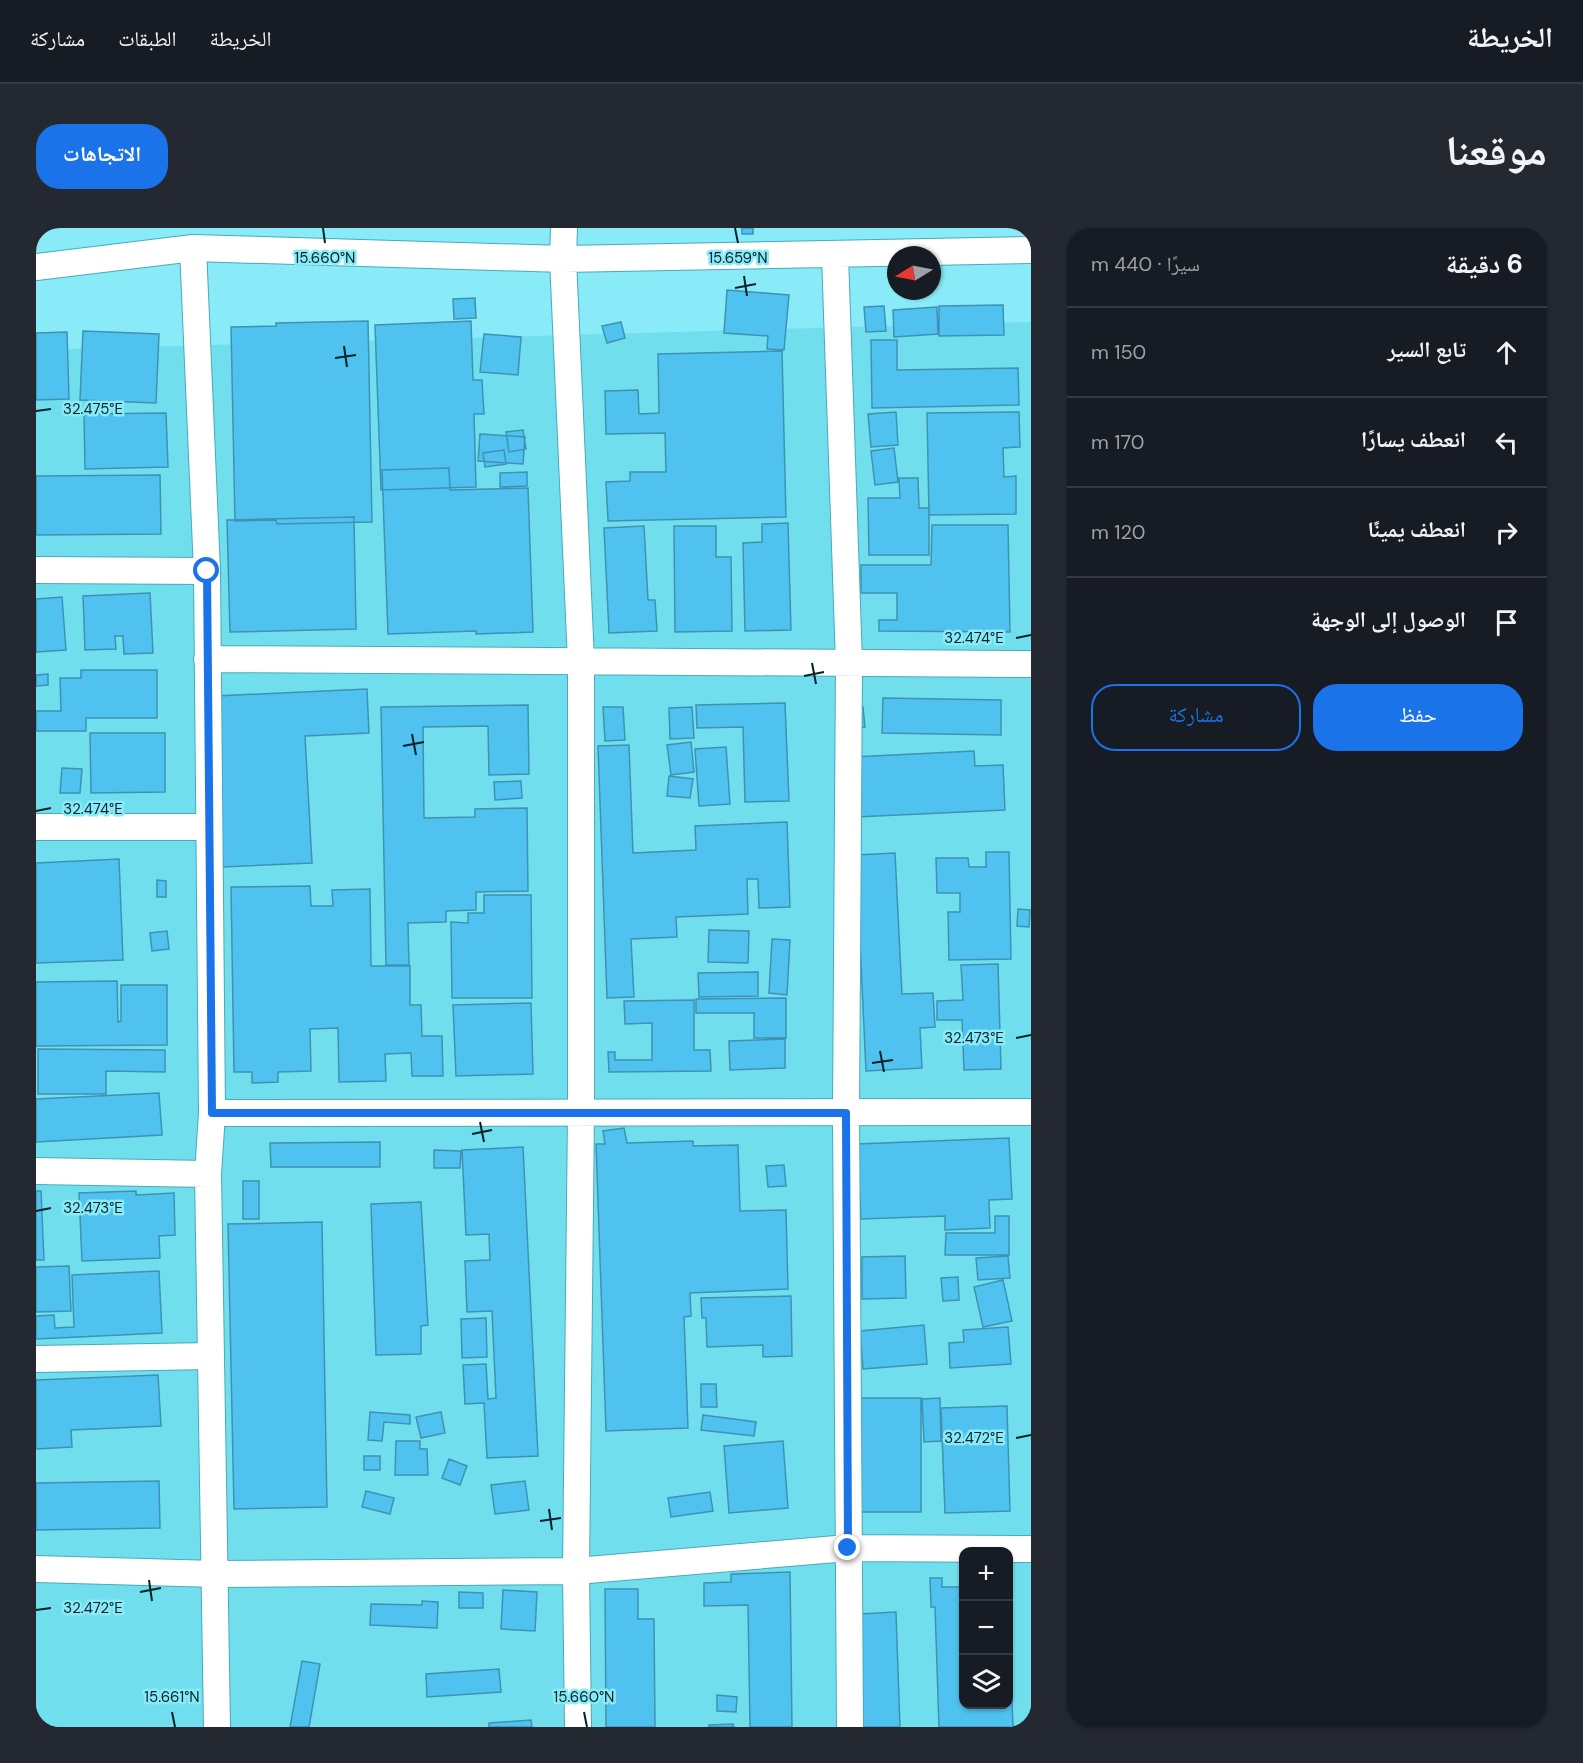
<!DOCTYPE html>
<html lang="ar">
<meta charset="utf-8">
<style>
body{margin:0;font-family:"DM Sans","Noto Naskh Arabic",sans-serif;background:#242831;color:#f1f3f6;direction:rtl}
.controls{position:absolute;right:18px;bottom:18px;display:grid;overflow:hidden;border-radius:12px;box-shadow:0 2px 4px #0004}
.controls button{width:54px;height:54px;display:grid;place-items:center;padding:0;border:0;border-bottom:2px solid #363941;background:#171b24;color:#f1f3f6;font:30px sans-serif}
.compass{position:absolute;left:851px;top:18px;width:54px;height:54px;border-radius:50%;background:#171b24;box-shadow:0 2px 4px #0004;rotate:260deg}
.stop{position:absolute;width:18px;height:18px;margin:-14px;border:4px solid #1a73e8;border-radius:50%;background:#fff}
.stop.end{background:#1a73e8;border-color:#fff;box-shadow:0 2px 6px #0008}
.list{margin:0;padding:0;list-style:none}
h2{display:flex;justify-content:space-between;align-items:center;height:78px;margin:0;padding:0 24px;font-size:26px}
h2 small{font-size:20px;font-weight:400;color:#9ea1a6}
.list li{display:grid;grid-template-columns:39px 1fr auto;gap:18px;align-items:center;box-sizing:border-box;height:90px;padding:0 24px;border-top:2px solid #363941}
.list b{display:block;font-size:22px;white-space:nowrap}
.list em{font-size:20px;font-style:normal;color:#9ea1a6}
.actions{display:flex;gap:12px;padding:18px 24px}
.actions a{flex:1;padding:14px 0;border:2px solid #1a73e8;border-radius:24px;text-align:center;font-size:21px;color:#1a73e8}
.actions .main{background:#1a73e8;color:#fff}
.icon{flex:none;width:33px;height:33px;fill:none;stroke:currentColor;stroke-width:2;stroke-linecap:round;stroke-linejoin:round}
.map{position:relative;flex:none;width:995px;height:1499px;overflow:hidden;direction:ltr;border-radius:24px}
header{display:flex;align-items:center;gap:36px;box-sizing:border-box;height:84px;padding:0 30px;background:#171b24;border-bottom:2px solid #363941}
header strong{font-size:28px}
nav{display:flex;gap:33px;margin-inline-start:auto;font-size:21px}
.intro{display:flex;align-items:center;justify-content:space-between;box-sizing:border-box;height:144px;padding:0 36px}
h1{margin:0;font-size:42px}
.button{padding:15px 27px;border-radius:24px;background:#1a73e8;color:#fff;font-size:21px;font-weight:700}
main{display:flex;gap:36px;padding:0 36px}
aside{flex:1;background:#171b24;border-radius:24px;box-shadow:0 2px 4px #0004}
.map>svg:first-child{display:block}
.built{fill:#71deee;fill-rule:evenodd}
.building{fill:#4fc2ef;stroke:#3f92b3;stroke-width:1.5}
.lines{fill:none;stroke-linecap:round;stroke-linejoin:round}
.minor-casing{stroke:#47abb9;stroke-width:28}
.minor{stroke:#fff;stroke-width:26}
.route{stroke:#1a73e8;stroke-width:8}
.ticks{fill:none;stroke:#032328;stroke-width:2}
.ticks-label{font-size:15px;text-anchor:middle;fill:#032328;stroke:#89eaf8;stroke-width:5;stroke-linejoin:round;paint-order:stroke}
</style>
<header>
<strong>الخريطة</strong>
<nav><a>الخريطة</a><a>الطبقات</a><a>مشاركة</a></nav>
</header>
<div class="intro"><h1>موقعنا</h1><a class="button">الاتجاهات</a></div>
<main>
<aside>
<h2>6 دقيقة<small>سيرًا · 440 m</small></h2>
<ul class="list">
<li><svg class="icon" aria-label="ahead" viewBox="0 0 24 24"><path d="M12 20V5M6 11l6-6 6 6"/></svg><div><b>تابع السير</b></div><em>150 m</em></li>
<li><svg class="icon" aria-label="left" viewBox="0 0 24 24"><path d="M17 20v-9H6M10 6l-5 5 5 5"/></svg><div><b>انعطف يسارًا</b></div><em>170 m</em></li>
<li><svg class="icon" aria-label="right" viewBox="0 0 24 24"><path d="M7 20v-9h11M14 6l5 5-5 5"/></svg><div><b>انعطف يمينًا</b></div><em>120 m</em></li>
<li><svg class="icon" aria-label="arrive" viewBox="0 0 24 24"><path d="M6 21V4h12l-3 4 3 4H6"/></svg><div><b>الوصول إلى الوجهة</b></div></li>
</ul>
<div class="actions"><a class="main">حفظ</a><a>مشاركة</a></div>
</aside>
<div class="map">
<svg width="995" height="1499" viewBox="0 0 995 1499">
<rect width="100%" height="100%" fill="#89eaf8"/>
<path class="built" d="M995,94V1499H0V122ZM927,1324H972V1476H927Z"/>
<path class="building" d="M706,0H717V6H706Z
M691,62L753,67L748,122L731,121L732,108L688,105Z
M439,70L440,90L418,91L417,71Z
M967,77L968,107L903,108V78Z
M848,78L850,103L830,104L828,79Z
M901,79L902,106L858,109L857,82Z
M332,93L336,294L241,296L240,292L199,293L195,99L240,98V95Z
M435,93L437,152H446L448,186H438L440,259L345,262L339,97Z
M585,94L589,110L571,115L566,98Z
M47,103L123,106L120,175L44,172Z
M31,104L33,171L0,172V105Z
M448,106L485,109L482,147L444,144Z
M835,112H861V142L982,140L983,177L836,180Z
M746,123L750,289L572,293L570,254L594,253V244H630L629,205L570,206L569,163L602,162L603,186L623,185L622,126Z
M860,184L862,217L835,219L832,186Z
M983,184L984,219L967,220L968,249L980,248V286L893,287L891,185Z
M130,185L132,239L49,241L48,186Z
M487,202L490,221L473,224L470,204Z
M444,206L489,209L487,236L442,233Z
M858,220L862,254L839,257L835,223Z
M468,222L470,236L449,239L447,225Z
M413,240L414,262L492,260L497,404L440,406V403L352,406L346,242Z
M491,244V258L464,259V245Z
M124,247L125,306L0,307V248Z
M863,250H882L883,280H893V327H833L832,270H864Z
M318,289L320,401L194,404L191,292Z
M752,295L755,402L709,403L707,315L726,314V296Z
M896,297H972L974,404L843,403V392H861V365H825V337H895Z
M608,298L612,372H619L621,403L573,405L568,300Z
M638,298H680V329H695L696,403L639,404Z
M114,365L117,425L88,426L87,408H79L80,421L49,422L47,368Z
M26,369L30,422L0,424V371Z
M45,442H121V490H50V503H0V483H25L24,450H45Z
M12,446V457L0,458V447Z
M331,461L333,505L269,508L276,635L187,639L179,468Z
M847,470L965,472V507L846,505Z
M749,475L753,573L709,574L707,499L661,500L660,477Z
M492,477L493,546L453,547L452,498L387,499L388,590L439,589V581L491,580L492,663L440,664V682L410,683V694L372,695L373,737H350L345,479Z
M567,479H587L589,512L569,513Z
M656,479L658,510L634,511L633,480Z
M827,479L829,499L815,500L814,480Z
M54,505H129V564L55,565Z
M655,514L658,544L635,547L631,517Z
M593,517L597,625L660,622L659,598L751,594L754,679L723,680L722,651H711L712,686L640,689L641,709L595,711L598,769L571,770L562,518Z
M690,519L694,576L663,578L659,521Z
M938,523L939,538L967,537L969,582L820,589L817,529Z
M26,540L46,541L44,565H24Z
M633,548L657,551L654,570L631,568Z
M485,553L486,570L459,572L458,554Z
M950,624H973L975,731L913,732L912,684H924V665H901L900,630H932L933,639H950Z
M859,625L866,766L897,765L899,799L884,800L886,840L830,843L820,627Z
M83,631L87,732L0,735V635Z
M121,652L130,653V669H121Z
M274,658L275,678H297L296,662L334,661L335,738H374V777H385L386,808H406L407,848H376L375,825L349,826L350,853L303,854L302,800L274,801L275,843L242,844V854L216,855V844H198L195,659Z
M448,667H495L496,770H416L415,694L432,695V685H448Z
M982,681L994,682L993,699L981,698Z
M673,702L713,703L712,735L672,734Z
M131,703L133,721L116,723L114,705Z
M736,711L754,712L751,767L733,765Z
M962,736L965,841L928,842L926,792H901V773L927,772L925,737Z
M722,744V768L663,769L662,745Z
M81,753L82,794L85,793V757H131V817L0,818V754Z
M750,770V810H718V785H660V771Z
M658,772V822H674L675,843L573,844L572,824H579V832H616V795L589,796L588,773Z
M495,775L497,846L420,848L417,777Z
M749,811V840L694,842L693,813Z
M2,821L129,822V844L70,843V866H2Z
M123,865L126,907L0,914V871Z
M588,900L591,915L657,913V918L702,917L704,983L750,982L752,1061L654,1065L655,1088L648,1089L652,1200L570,1203L560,916H569L567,903Z
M973,910L976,971L953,972L954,1000L909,1002V988L825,991L821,916Z
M344,914V939H235L234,915Z
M487,919L502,1228L451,1230L448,1175L429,1176L427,1137L450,1136L452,1171L460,1170L456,1083L431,1084L429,1033L454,1032L453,1006L430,1007L426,922Z
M398,922L425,923L424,940H398Z
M748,937L750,958L732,959L730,938Z
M207,953H223V991H207Z
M0,963H5L8,1032H0Z
M100,963V967L138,965L139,1007L123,1008L124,1030L46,1033L43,965Z
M385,974L392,1097L385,1098V1126L340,1127L335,976Z
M959,988H973V1027H909L910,1005H959Z
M286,994L291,1279L198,1281L192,996Z
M869,1028L870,1070L826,1071V1029Z
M972,1028L974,1050L942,1052L940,1030Z
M33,1038L35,1083L0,1084V1039Z
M123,1043L126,1105L0,1111V1088L18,1087L19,1100L38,1099L36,1047Z
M922,1049L923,1072L907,1073L905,1050Z
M967,1052L976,1093L947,1099L938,1059Z
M755,1068L756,1128L727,1129V1117L671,1119L670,1090H666L665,1070Z
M450,1090L451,1129L426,1130L425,1091Z
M888,1097L891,1136L827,1141L824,1103Z
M972,1099L975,1136L914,1140L913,1115L928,1114L927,1102Z
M122,1147L125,1198L35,1202L36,1219L0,1221V1152Z
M665,1156H680L681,1179H665Z
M821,1170H885V1284H821Z
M904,1170L905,1213L888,1214L886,1171Z
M971,1178L974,1283L909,1285L905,1180Z
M334,1184L374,1187V1196L348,1194L346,1213L332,1212Z
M405,1184L409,1205L385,1210L380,1189Z
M667,1187L720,1194L718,1208L665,1202Z
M360,1213H384V1221H391L392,1247H359Z
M747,1213L752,1280L693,1285L688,1218Z
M328,1228H344V1242H328Z
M413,1231L431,1238L424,1257L406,1250Z
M123,1253L124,1300L0,1302V1255Z
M489,1253L493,1282L459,1286L455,1257Z
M330,1263L358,1270L354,1286L326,1279Z
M674,1264L677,1283L635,1289L632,1270Z
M754,1344L756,1499H714L712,1377L668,1378V1355L695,1354V1346Z
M894,1350H906V1359H927V1476H972V1369L977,1499H903L899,1379H895Z
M569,1361H602V1391H618L619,1499H570Z
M467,1362L501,1364L499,1403L465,1401Z
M423,1364L447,1365V1380H423Z
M386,1373L402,1374L401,1400L334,1397L335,1376L386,1377Z
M860,1384L864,1499H827L823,1386Z
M266,1433L284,1436L273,1499H254Z
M463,1441L465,1464L391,1469L390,1446Z
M681,1467L701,1469L700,1484L681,1483Z
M495,1492L496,1499H453V1495Z
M697,1496L698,1499H673V1497Z"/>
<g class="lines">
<defs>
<path id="minor" d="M528,0L527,31L545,433V885L540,1343L542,1499
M157,20L171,343L176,885L172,946L181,1499
M799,27L813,435L810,885L814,1499
M0,39L157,20L527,31L995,22
M0,342L171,343
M171,431L995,436
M0,599H173
M176,885L995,884
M0,943L172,946
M0,1131L175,1128
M0,1341L180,1346L540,1343L812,1320L995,1321"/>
</defs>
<use href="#minor" class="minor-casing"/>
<use href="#minor" class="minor"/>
</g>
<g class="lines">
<path class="route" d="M171,343L176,885H810L812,1320"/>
</g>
<path class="ticks" d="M287,0L289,15M699,0L702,15M708,48L711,68M699,60L720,56M308,118L311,139M299,130L320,127M0,183L15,181M980,410L995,407M776,435L780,456M768,448L788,444M376,506L380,527M367,518L388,514M0,583L15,580M980,810L995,807M844,823L848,844M836,835L857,832M444,894L448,914M436,906L456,902M0,983L15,980M980,1210L995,1207M513,1281L516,1302M504,1293L525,1290M113,1352L116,1373M104,1364L125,1360M0,1382L15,1380M136,1484L139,1499M548,1484L551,1499"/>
<g class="ticks-label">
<text x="289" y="35">15.660°N</text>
<text x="702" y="35">15.659°N</text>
<text x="57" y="186">32.475°E</text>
<text x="938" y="415">32.474°E</text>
<text x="57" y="586">32.474°E</text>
<text x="938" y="815">32.473°E</text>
<text x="57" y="985">32.473°E</text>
<text x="938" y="1215">32.472°E</text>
<text x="57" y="1385">32.472°E</text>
<text x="136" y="1474">15.661°N</text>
<text x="548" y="1474">15.660°N</text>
</g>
</svg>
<div class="controls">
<button>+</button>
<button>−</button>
<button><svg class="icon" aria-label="layers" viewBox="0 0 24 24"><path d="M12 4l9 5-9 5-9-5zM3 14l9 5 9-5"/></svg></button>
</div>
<svg class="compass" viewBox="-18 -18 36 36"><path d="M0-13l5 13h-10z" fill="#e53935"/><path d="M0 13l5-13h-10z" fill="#9ea1a6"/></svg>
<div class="stop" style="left:171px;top:343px"></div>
<div class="stop end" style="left:812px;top:1320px"></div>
</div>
</main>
